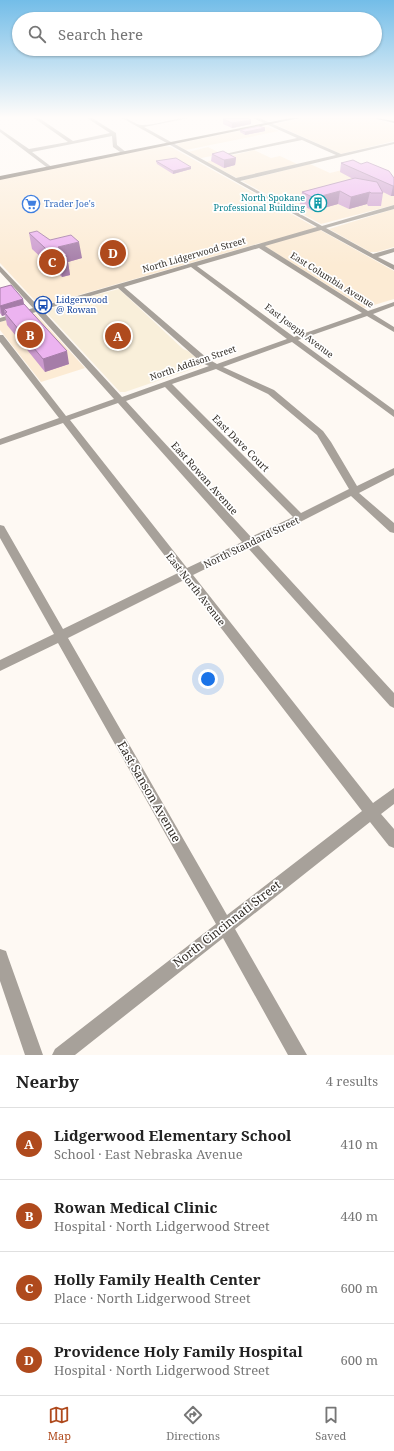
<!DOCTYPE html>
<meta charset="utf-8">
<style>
body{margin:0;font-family:"Noto Serif",serif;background:#f6f6f6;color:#222}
.you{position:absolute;left:208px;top:679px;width:14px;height:14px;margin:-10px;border:3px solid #fff;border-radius:50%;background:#1a73e8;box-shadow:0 0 0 6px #1a73e833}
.badge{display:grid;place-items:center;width:26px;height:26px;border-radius:50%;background:#af4a1d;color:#fff;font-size:13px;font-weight:700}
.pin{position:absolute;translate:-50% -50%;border:2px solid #fff;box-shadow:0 1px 4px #0006}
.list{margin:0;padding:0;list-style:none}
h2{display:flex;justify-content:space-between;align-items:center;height:52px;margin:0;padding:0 16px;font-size:17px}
h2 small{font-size:13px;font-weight:400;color:#767676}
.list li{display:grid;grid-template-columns:26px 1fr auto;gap:12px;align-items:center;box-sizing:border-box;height:72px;padding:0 16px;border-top:1px solid #e0e0e0}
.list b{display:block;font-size:15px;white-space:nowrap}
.list p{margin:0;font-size:13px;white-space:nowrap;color:#767676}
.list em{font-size:13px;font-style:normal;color:#767676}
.icon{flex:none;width:22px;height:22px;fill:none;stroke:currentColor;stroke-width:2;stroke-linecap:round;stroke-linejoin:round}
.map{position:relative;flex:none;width:394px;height:1055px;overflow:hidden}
.search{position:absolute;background:#fff;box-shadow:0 1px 3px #0004;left:12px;right:12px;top:12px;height:44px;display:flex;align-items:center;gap:10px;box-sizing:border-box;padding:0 14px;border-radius:22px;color:#767676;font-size:15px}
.sheet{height:340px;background:#fff}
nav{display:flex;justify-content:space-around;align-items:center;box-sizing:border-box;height:56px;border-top:1px solid #e0e0e0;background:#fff;font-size:11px;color:#767676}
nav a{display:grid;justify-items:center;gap:2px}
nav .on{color:#af4a1d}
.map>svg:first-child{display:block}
.built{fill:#fcebd4}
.education{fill:#f9efda}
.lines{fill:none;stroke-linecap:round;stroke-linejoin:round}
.minor{fill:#a7a19a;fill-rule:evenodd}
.major{fill:#62584d;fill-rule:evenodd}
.wall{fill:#cb9ace}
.shaded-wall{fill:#a57da8}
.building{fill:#ecb3f0;stroke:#a57da8}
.labels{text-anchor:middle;stroke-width:3.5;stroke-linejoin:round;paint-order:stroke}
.far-culture-label{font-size:9px;fill:#0d838f;stroke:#fff;text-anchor:end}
.far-shop-label{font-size:9px;fill:#366cbe;stroke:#fff;text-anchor:start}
.far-street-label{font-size:9px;fill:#332e28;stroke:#fff}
.far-transit-label{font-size:9px;fill:#164399;stroke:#fff;text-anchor:start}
.street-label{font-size:10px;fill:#332e28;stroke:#fff}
.near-street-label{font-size:12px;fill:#332e28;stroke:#fff}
</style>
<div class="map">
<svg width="394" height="1055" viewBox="0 0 394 1055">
<rect width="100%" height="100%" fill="#fef9f3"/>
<path class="built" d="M303,118H376L394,125V141L341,154L274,124Z
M264,126L279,131L186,150L176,145L179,143Z
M163,146L171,147L394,271V299L364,308L260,243L44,305L38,304L0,263V179Z
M208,147L222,154L201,158L188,152Z
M254,150L271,158L280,156L297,164L237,178L206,162Z
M310,164L330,173L358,166L394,182V205L321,224L242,181Z
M394,209V247L377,252H370L329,229Z
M31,313L36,314L85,368L41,382L0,330V322Z"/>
<path class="education" d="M119,289L183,349L188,351L202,363L201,366L125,392H120L45,311L50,308L59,307L95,295Z"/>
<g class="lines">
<path class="minor" d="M34,118H39L73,141L110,133L87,118H92L116,133L117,145L127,153L123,154L113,147L112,136L32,152L53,168L49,169L0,132V129L29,149L68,142Z
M122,118C130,118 135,125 142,125C158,125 173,118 189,118L144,127L236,178L336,155L302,140L214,158L216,156L297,138L253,118H259L341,154L394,142V144L240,181L322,226L394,205V209L326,228L373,254L394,248V252L378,257L394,265V270L321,230L265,246L368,311L394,302V306L373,314L394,327V332L367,316L298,340L394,410V417L292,342L223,367L274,390L323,431L331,442L357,486L394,468V475L359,493L394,523V533L390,532L351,496L257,544L394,693V708L390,706L248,548L193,575L373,803L394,788V804L381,814L394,829V848L389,846L370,822L235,929L307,1055H288L223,938L75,1055H52L55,1049L216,924L58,643L0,671V660L54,634L0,538V525L4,526L63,629L178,573L63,423L0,445V439L59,418L0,342V335H3L66,416L114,399L36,312L0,322V318L33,308L0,272V266L39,307L317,227ZM259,248L362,313L294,337L197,266ZM191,267L287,339L217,364L208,359L124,287ZM118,288L202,363L209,366L122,397L42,310ZM216,369L268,394L317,435L349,489L301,513L172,384ZM165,387L293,517L251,537L126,401ZM118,403L242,542L187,568L70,420ZM184,580L362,811L227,915L68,638Z
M0,949L6,951L8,957L43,1055H25L0,981Z"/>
<path class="major" d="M291,118H300L0,180V176Z
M376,118L394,121V123L377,119Z"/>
</g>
<path class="wall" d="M223,119L251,124L232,128L223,124Z
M265,128V131L245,135L240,132V130Z
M212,154L236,158L235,165L224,168L211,161Z
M156,161L191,167V169L173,174L157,164Z
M341,163L394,178V196H391L383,192V193L381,206H368L367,204L349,209L338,204L313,211L300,204L302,192L353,179L340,172Z
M29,233L50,240L82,258L68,262L70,275L62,277L32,249Z
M0,288L24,304L69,364L45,372L7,325L5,315L2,316L0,313Z"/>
<path class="shaded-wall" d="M251,120V124L232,128V123Z
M265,128V131L245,135V132Z
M236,158L235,165L224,168V160Z
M191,167V169L173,174V171Z
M393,186H394V196H391Z
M340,191L338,204L313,211L314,198Z
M370,192L367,204L349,209L351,197Z
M79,242L82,258L68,262L70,275L62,277L59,261L58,247Z
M23,299L25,308L7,312L4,309L5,315L2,316L0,306Z
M67,351L69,364L45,372L43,359Z"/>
<path class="building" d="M227,118H248L251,120L232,123L223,119Z
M259,126L265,128L245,132L240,130Z
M223,151L236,158L224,160L212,154Z
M176,158L191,167L173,171L156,161Z
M353,160L361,164L367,162L389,171L394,178V186H393L341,163Z
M355,178L377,182L383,193H371L370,192L351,197L340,191L314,198L302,192Z
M37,231L50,240L71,235L79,242L58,247L67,255L65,256L68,258L59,261L29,233Z
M11,285L23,299L0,306V288Z
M24,304L67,351L43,359L5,313L7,312L4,309Z"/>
<linearGradient id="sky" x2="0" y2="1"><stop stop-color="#73bde8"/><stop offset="0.44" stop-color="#fffcfa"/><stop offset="1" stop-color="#fffcfa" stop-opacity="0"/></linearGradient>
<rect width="394" height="266" fill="url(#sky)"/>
<defs>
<symbol id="building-ring" viewBox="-11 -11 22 22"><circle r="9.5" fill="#fff" stroke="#0f9aa8" stroke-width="1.5"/><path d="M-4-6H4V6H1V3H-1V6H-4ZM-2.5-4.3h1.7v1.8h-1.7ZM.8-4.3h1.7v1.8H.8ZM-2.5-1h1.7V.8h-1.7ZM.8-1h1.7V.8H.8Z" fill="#0f9aa8"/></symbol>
<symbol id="supermarket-ring" viewBox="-11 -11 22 22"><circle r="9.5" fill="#fff" stroke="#3f7fe0" stroke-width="1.5"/><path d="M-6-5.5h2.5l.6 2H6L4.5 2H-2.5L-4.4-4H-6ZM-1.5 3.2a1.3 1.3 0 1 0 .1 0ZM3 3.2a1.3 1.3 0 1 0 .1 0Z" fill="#3f7fe0"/></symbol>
<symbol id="bus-ring" viewBox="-11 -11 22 22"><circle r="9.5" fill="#fff" stroke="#1a4fb4" stroke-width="1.5"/><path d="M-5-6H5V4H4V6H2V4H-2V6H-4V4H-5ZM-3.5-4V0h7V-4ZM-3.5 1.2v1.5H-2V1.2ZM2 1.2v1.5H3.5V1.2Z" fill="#1a4fb4"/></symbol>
</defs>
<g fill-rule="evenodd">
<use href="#building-ring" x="308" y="193" width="20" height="20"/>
<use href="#supermarket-ring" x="21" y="194" width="20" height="20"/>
<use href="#bus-ring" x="33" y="295" width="20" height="20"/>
</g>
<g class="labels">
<g class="far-culture-label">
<text x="305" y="201">North Spokane<tspan x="305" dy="10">Professional Building</tspan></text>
</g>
<g class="far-shop-label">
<text x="44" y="207">Trader Joe's</text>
</g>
<g class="far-street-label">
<text transform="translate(194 255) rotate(-16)" y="3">North Lidgerwood Street</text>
<text transform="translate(332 280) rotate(32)" y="3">East Columbia Avenue</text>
<text transform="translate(299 331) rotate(37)" y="3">East Joseph Avenue</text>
<text transform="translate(193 363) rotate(-19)" y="3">North Addison Street</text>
</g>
<g class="far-transit-label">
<text x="56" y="303">Lidgerwood<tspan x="56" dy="10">@ Rowan</tspan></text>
</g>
<g class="street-label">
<text transform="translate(241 443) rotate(45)" y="4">East Dave Court</text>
<text transform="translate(205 478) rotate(48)" y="4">East Rowan Avenue</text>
<text transform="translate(251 542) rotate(-26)" y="4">North Standard Street</text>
<text transform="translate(196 589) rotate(52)" y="4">East North Avenue</text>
</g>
<g class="near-street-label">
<text transform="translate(149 792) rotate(60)" y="4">East Sanson Avenue</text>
<text transform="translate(227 924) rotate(-38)" y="4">North Cincinnati Street</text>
</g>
</g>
</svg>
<div class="you"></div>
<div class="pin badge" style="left:118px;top:336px">A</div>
<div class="pin badge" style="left:30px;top:335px">B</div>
<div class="pin badge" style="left:52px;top:262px">C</div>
<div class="pin badge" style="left:113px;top:253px">D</div>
<div class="search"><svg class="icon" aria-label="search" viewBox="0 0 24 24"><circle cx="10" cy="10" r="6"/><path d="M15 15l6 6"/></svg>Search here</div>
</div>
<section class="sheet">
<h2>Nearby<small>4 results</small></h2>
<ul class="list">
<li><span class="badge">A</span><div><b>Lidgerwood Elementary School</b><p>School · East Nebraska Avenue</p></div><em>410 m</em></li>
<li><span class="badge">B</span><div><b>Rowan Medical Clinic</b><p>Hospital · North Lidgerwood Street</p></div><em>440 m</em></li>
<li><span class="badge">C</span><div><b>Holly Family Health Center</b><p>Place · North Lidgerwood Street</p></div><em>600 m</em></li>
<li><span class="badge">D</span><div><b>Providence Holy Family Hospital</b><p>Hospital · North Lidgerwood Street</p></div><em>600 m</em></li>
</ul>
</section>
<nav>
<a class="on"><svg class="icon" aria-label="map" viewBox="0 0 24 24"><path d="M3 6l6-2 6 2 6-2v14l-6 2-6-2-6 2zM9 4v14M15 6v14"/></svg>Map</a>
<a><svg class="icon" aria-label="directions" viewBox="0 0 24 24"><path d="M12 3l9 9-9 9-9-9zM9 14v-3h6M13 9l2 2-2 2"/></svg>Directions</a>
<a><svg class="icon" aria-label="saved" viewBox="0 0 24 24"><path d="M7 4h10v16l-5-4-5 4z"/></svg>Saved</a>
</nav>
